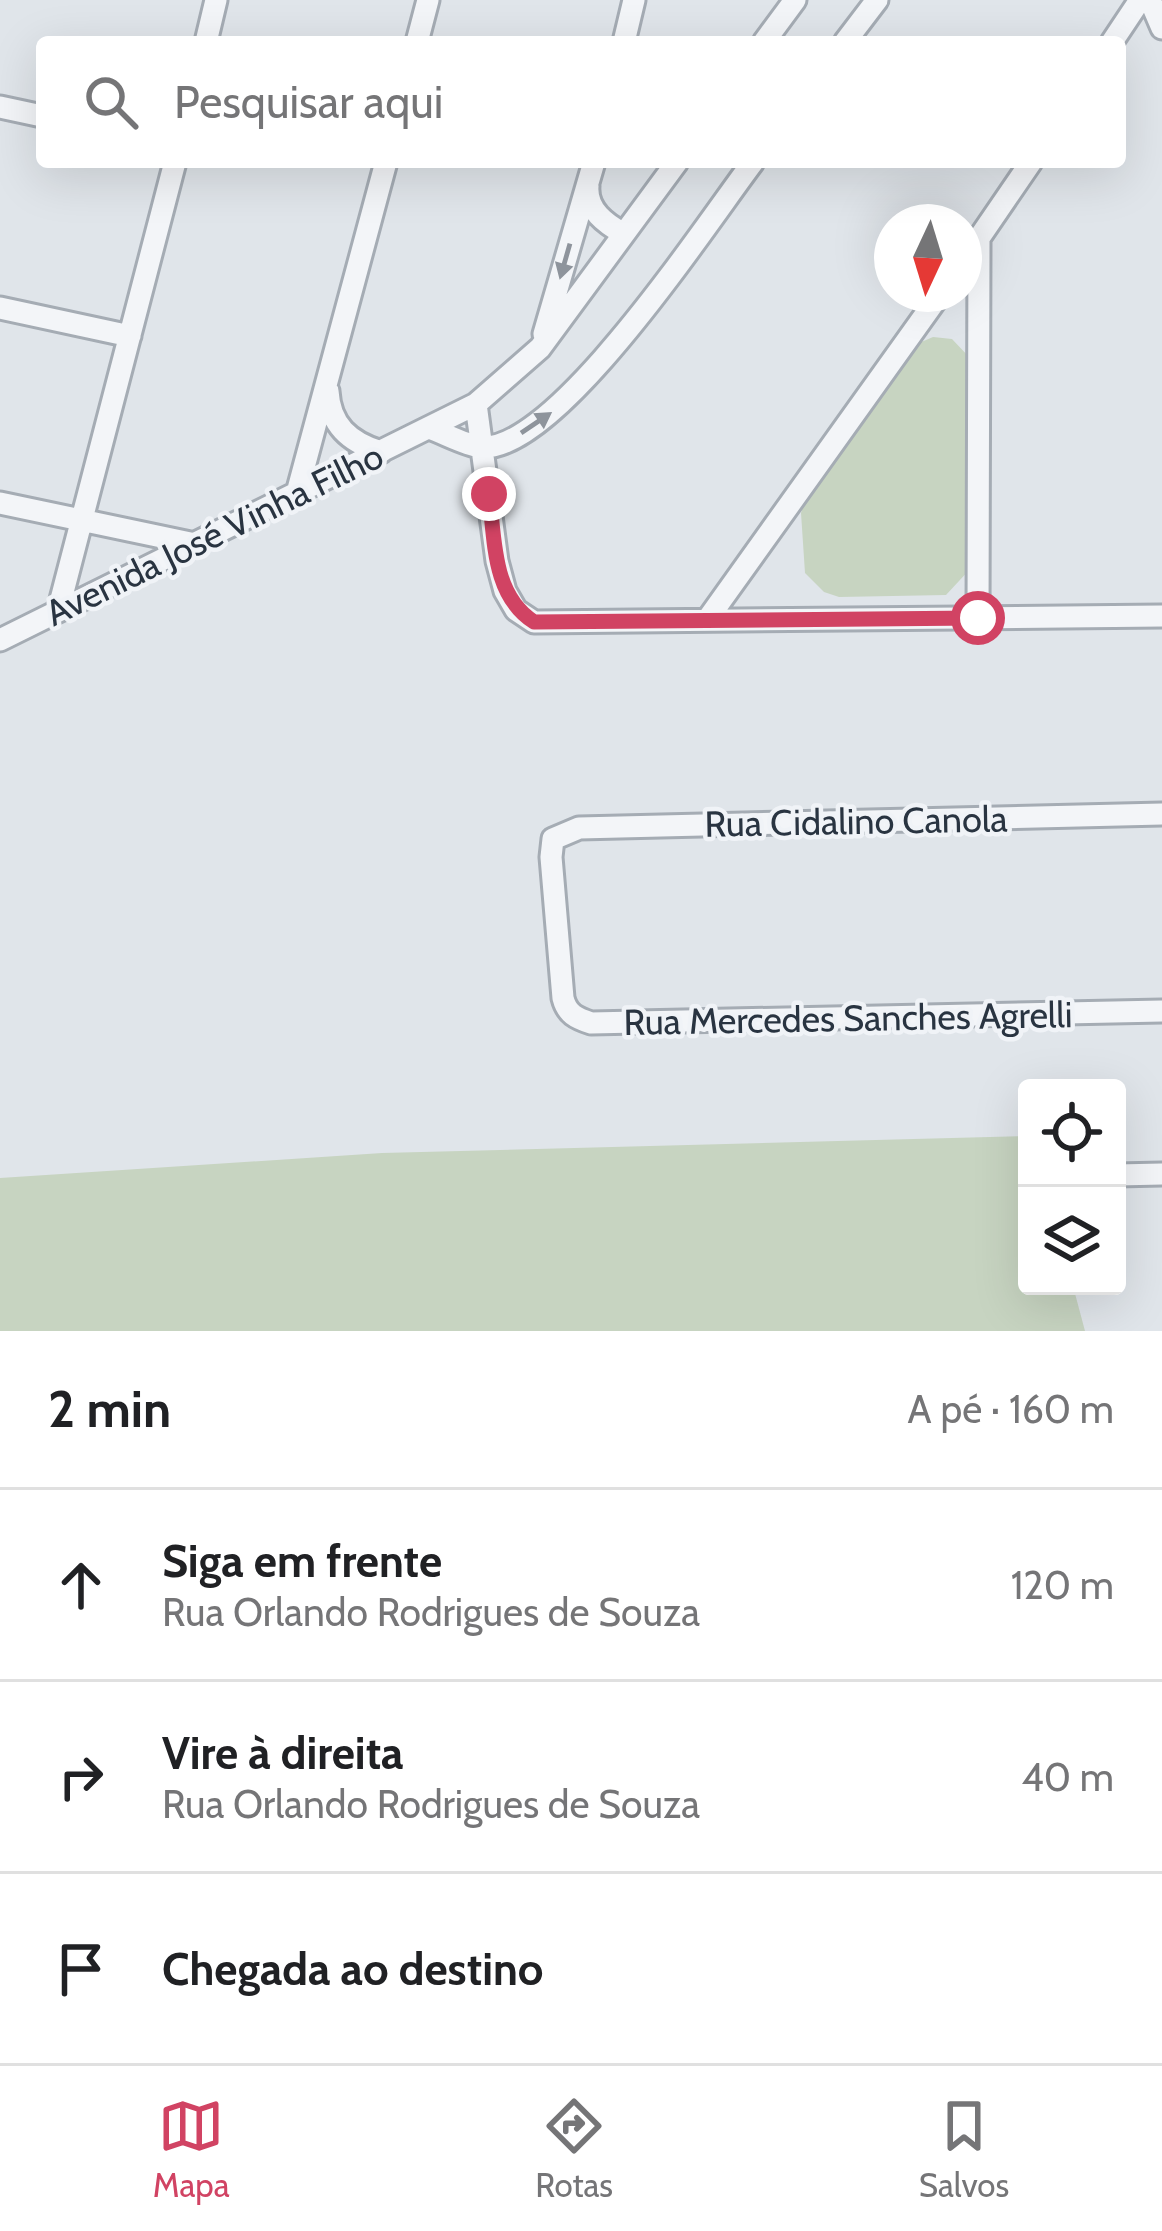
<!DOCTYPE html>
<html lang="pt">
<meta charset="utf-8">
<style>
body{margin:0;font-family:Cabin,sans-serif;background:#f2f2f2;color:#202124}
.controls{position:absolute;right:36px;bottom:36px;display:grid;overflow:hidden;border-radius:12px;box-shadow:0 12px 48px #0002}
.controls button{width:108px;height:108px;display:grid;place-items:center;padding:0;border:0;border-bottom:3px solid #e0e0e0;background:#fff;color:#202124;font:60px sans-serif}
.compass{position:absolute;left:874px;top:204px;width:108px;height:108px;border-radius:50%;background:#fff;box-shadow:0 12px 48px #0002;rotate:184deg}
.stop{position:absolute;width:36px;height:36px;margin:-27px;border:9px solid #d14363;border-radius:50%;background:#fff}
.stop.end{background:#d14363;border-color:#fff;box-shadow:0 3px 12px #0008}
.list{margin:0;padding:0;list-style:none}
h2{display:flex;justify-content:space-between;align-items:center;height:156px;margin:0;padding:0 48px;font-size:51px}
h2 small{font-size:39px;font-weight:400;color:#757577}
.list li{display:grid;grid-template-columns:78px 1fr auto;gap:36px;align-items:center;box-sizing:border-box;height:192px;padding:0 48px;border-top:3px solid #e0e0e0}
.list b{display:block;font-size:45px;white-space:nowrap}
.list p{margin:0;font-size:39px;white-space:nowrap;color:#757577}
.list em{font-size:39px;font-style:normal;color:#757577}
.icon{flex:none;width:66px;height:66px;fill:none;stroke:currentColor;stroke-width:2;stroke-linecap:round;stroke-linejoin:round}
.map{position:relative;flex:none;width:1162px;height:1331px;overflow:hidden}
.search{position:absolute;background:#fff;box-shadow:0 12px 48px #0002;left:36px;right:36px;top:36px;height:132px;display:flex;align-items:center;gap:30px;box-sizing:border-box;padding:0 42px;border-radius:12px;color:#757577;font-size:45px}
.sheet{height:732px;background:#fff}
nav{display:flex;justify-content:space-around;align-items:center;box-sizing:border-box;height:168px;border-top:3px solid #e0e0e0;background:#fff;font-size:33px;color:#757577}
nav a{display:grid;justify-items:center;gap:6px}
nav .on{color:#d14363}
.map>svg:first-child{display:block}
.green{fill:#c7d4c1}
.lines{fill:none;stroke-linecap:round;stroke-linejoin:round}
.street-casing{stroke:#a5acb4;stroke-width:27}
.street{stroke:#f3f5f8;stroke-width:21}
.oneway{fill:#8e949c}
.route{stroke:#d14363;stroke-width:15}
.labels{text-anchor:middle;stroke-width:9;stroke-linejoin:round;paint-order:stroke}
.street-label{font-size:36px;fill:#293441;stroke:#f0f3f7}
</style>
<div class="map">
<svg width="1162" height="1331" viewBox="0 0 1162 1331">
<rect width="100%" height="100%" fill="#e0e5ea"/>
<path class="green" d="M933,337L952,339L970,358L972,567L946,595L839,597L824,592L805,573L801,513L809,487L919,343Z
M1027,1136V1286H1073L1085,1331H0V1178L382,1153Z"/>
<g class="lines">
<defs>
<path id="street" d="M1150,0L1162,28
M206,42L216,0
M417,42L428,0
M624,42L634,0
M764,42L795,0
M845,42L877,0
M1112,42L1140,0
M0,107L42,116
M588,186C586,210 606,224 624,234
M964,260L1031,162
M0,308L130,336
M544,334L594,162
M328,391C330,425 349,442 381,452
M476,404L497,561L505,591L516,610L534,622L1162,616
M429,428C444,433 465,445 481,447C556,454 708,221 753,162
M297,493L386,162
M0,503L195,544
M58,611L175,162
M978,618L979,238
M707,620L940,294
M0,640L476,404L540,348L677,162
M1162,814L579,828L553,839L551,857L563,998C567,1014 576,1018 591,1023L1162,1011
M1117,1175L1162,1174"/>
</defs>
<use href="#street" class="street-casing"/>
<use href="#street" class="street"/>
</g>
<defs><path id="oneway-solid" d="M-6-.8H1V-3.2L6.5 0L1 3.2V.8H-6Z" transform="scale(3)"/></defs>
<g class="oneway">
<use href="#oneway-solid" transform="translate(565 261) rotate(106)"/>
<use href="#oneway-solid" transform="translate(536 423) rotate(-34)"/>
</g>
<g class="lines">
<path class="route" d="M489,494C495,540 492,595 534,622L978,618"/>
</g>
<g class="labels">
<g class="street-label">
<text transform="translate(214 534) rotate(-26)" y="13">Avenida José Vinha Filho</text>
<text transform="translate(856 821) rotate(-1)" y="13">Rua Cidalino Canola</text>
<text transform="translate(848 1018) rotate(-1)" y="13">Rua Mercedes Sanches Agrelli</text>
</g>
</g>
</svg>
<div class="controls">
<button><svg class="icon" aria-label="locate" viewBox="0 0 24 24"><circle cx="12" cy="12" r="6"/><path d="M12 2v4M12 18v4M2 12h4M18 12h4"/></svg></button>
<button><svg class="icon" aria-label="layers" viewBox="0 0 24 24"><path d="M12 4l9 5-9 5-9-5zM3 14l9 5 9-5"/></svg></button>
</div>
<svg class="compass" viewBox="-18 -18 36 36"><path d="M0-13l5 13h-10z" fill="#e53935"/><path d="M0 13l5-13h-10z" fill="#757577"/></svg>
<div class="stop" style="left:978px;top:618px"></div>
<div class="stop end" style="left:489px;top:494px"></div>
<div class="search"><svg class="icon" aria-label="search" viewBox="0 0 24 24"><circle cx="10" cy="10" r="6"/><path d="M15 15l6 6"/></svg>Pesquisar aqui</div>
</div>
<section class="sheet">
<h2>2 min<small>A pé · 160 m</small></h2>
<ul class="list">
<li><svg class="icon" aria-label="ahead" viewBox="0 0 24 24"><path d="M12 20V5M6 11l6-6 6 6"/></svg><div><b>Siga em frente</b><p>Rua Orlando Rodrigues de Souza</p></div><em>120 m</em></li>
<li><svg class="icon" aria-label="right" viewBox="0 0 24 24"><path d="M7 20v-9h11M14 6l5 5-5 5"/></svg><div><b>Vire à direita</b><p>Rua Orlando Rodrigues de Souza</p></div><em>40 m</em></li>
<li><svg class="icon" aria-label="arrive" viewBox="0 0 24 24"><path d="M6 21V4h12l-3 4 3 4H6"/></svg><div><b>Chegada ao destino</b></div></li>
</ul>
</section>
<nav>
<a class="on"><svg class="icon" aria-label="map" viewBox="0 0 24 24"><path d="M3 6l6-2 6 2 6-2v14l-6 2-6-2-6 2zM9 4v14M15 6v14"/></svg>Mapa</a>
<a><svg class="icon" aria-label="directions" viewBox="0 0 24 24"><path d="M12 3l9 9-9 9-9-9zM9 14v-3h6M13 9l2 2-2 2"/></svg>Rotas</a>
<a><svg class="icon" aria-label="saved" viewBox="0 0 24 24"><path d="M7 4h10v16l-5-4-5 4z"/></svg>Salvos</a>
</nav>
